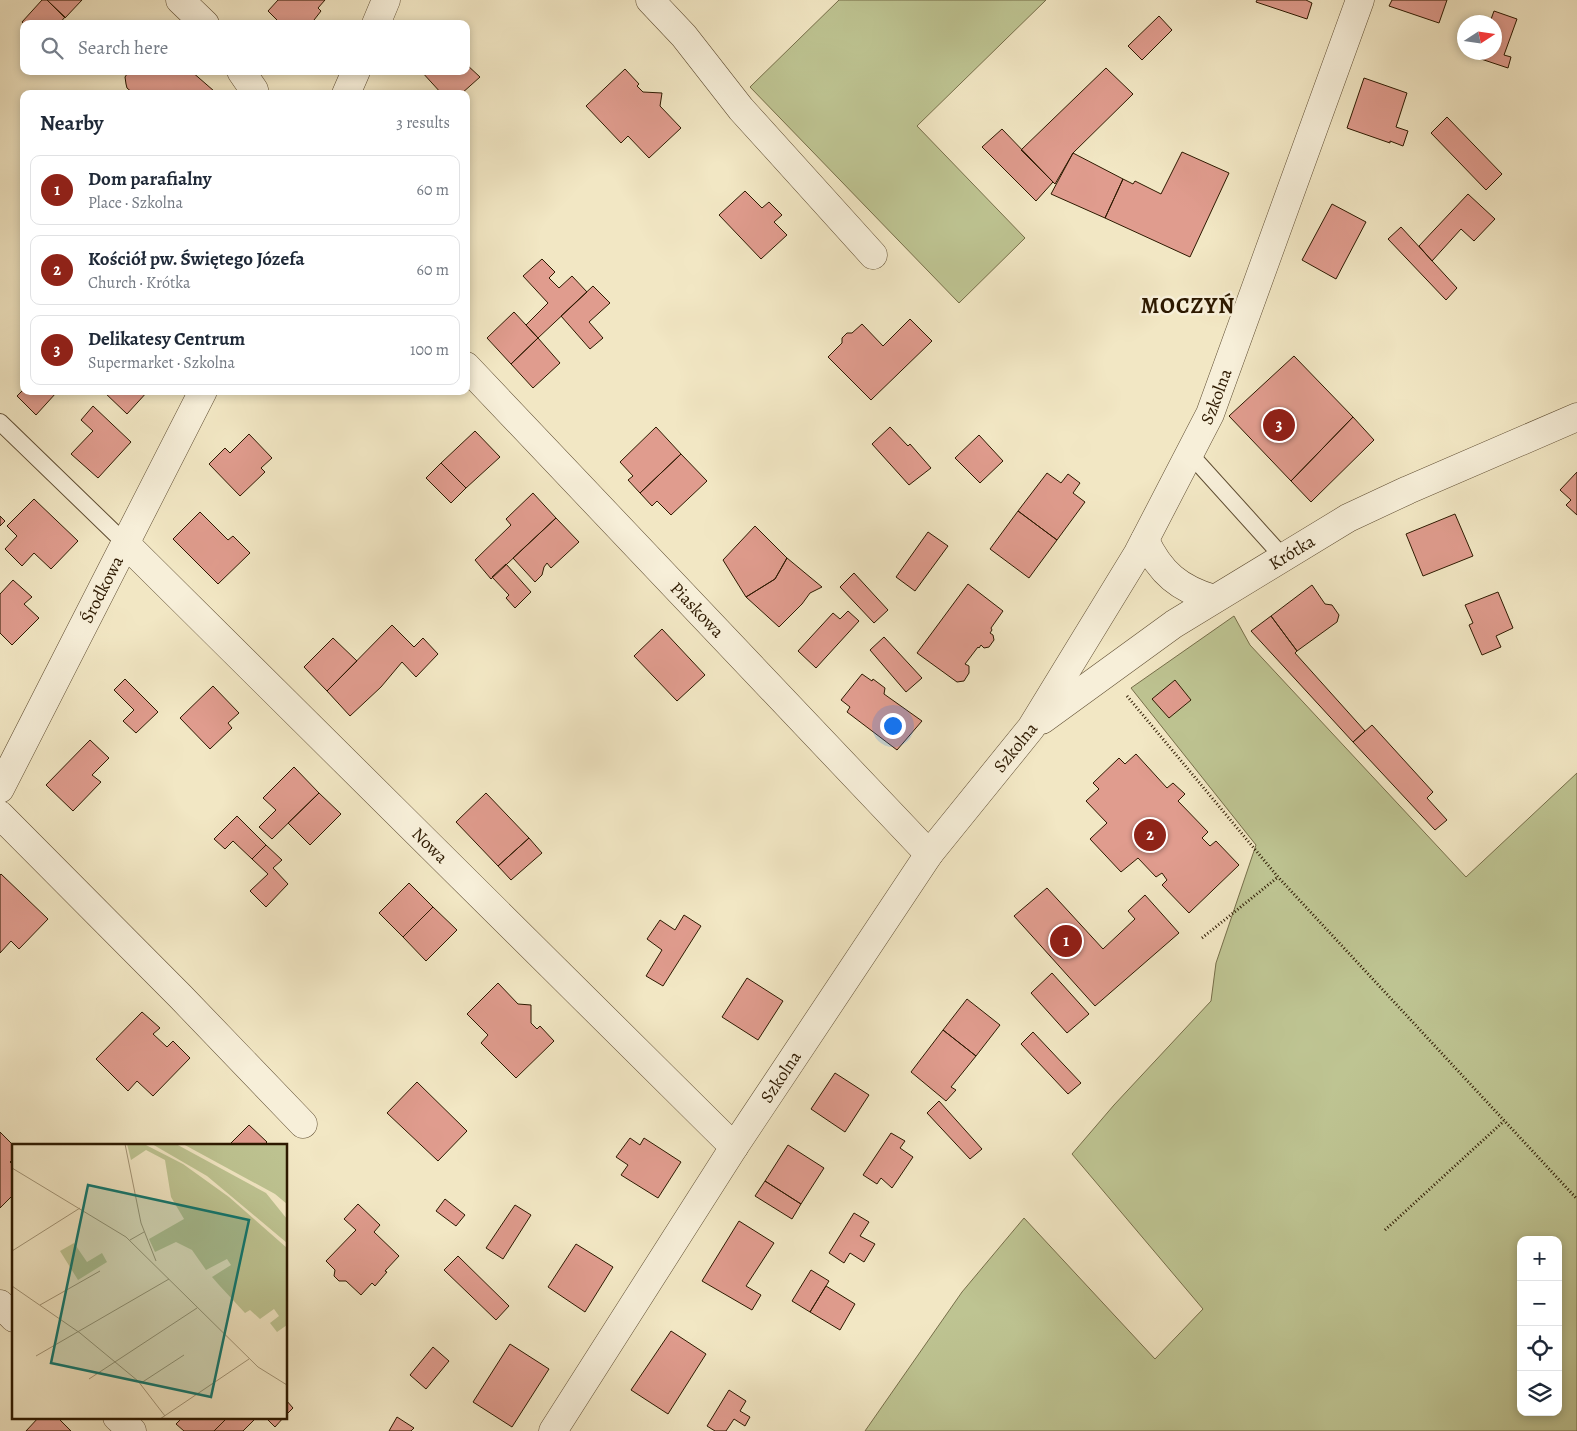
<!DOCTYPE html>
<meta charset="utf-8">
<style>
body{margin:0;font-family:Alegreya,serif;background:#f2f2f3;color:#1f2937}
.controls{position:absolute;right:15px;bottom:15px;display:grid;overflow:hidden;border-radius:10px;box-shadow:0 2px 8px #0003}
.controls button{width:45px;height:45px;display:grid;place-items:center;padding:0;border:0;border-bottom:1px solid #e0e1e3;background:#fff;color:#1f2937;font:25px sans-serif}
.compass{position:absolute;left:1457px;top:15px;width:45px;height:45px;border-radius:50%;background:#fff;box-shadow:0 2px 8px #0003;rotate:78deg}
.you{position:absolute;left:892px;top:725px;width:18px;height:18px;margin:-12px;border:4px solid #fff;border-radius:50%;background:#1a73e8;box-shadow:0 0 0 8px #1a73e833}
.badge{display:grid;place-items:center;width:32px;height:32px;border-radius:50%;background:#8f2418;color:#fff;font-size:16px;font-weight:700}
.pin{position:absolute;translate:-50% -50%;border:2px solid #fff;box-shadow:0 1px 5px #0006}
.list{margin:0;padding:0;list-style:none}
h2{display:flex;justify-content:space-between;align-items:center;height:65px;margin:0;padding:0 20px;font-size:21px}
h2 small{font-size:16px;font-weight:400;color:#747a83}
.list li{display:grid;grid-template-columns:32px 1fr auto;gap:15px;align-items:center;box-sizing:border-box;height:70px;margin:0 10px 10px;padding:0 10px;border:1px solid #e0e1e3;border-radius:10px}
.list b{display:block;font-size:19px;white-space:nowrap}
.list p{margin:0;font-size:16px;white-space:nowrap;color:#747a83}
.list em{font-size:16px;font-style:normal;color:#747a83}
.icon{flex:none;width:28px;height:28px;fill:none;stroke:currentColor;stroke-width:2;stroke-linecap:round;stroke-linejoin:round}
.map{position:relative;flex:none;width:1577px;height:1431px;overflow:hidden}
.search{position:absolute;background:#fff;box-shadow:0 2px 8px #0003;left:20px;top:20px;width:450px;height:55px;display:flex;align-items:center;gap:12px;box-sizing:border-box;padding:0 18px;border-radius:10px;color:#747a83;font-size:19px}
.panel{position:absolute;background:#fff;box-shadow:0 2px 8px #0003;left:20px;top:90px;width:450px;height:305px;border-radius:10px}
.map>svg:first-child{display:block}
.green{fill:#bec492;stroke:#766e49;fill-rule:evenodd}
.building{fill:#e09c8e;stroke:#2d1900}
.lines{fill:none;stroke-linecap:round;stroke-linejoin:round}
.lane-casing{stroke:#5e4c31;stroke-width:18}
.street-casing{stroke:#5e4c31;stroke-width:29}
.path{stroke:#2d1900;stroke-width:3;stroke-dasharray:1 2.5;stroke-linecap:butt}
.lane{stroke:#f7efd9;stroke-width:16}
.street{stroke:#f7efd9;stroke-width:28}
.labels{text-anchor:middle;stroke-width:5;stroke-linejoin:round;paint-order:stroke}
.street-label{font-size:18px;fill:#2d1900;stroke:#f7efd9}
.district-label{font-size:22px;font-weight:bold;letter-spacing:1px;fill:#2d1900;stroke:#f7efd9}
.inset-road{fill:none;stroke:#a39576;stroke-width:1}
.view{fill:#0f766e;fill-opacity:0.15;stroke:#0f766e;stroke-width:2.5}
.inset-edge{fill:none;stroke:#2d1900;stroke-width:2.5}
</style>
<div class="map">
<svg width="1577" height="1431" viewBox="0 0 1577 1431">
<rect width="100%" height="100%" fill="#f2e7c4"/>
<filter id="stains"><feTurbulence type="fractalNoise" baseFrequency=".004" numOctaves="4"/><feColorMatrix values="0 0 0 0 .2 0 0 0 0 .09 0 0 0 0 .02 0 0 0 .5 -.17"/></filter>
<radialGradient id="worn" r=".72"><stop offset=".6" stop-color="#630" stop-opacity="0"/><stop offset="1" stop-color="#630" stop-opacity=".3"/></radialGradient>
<path class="green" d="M839,0H1046L917,126L1025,238L959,303L750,87Z
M1234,616L1250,645L1466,877L1577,773V1431H865L962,1292L1024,1218L1155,1359L1203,1309L1072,1154L1114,1105L1211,1001L1216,963L1256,845L1131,688ZM1521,1240H1558V1412H1521Z"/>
<path class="building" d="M42,0H47L65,17L59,24H24L22,22Z
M47,0H82L65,18Z
M278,0H325L318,8L321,11L314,20L317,24H281L268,11Z
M1257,0H1306L1312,3L1307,19L1256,2Z
M1392,0H1447L1439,23L1389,6Z
M1494,11L1517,19L1504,55L1511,57L1508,68L1478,58L1480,52H1494V22H1490Z
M1159,16L1172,30L1142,60L1128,46Z
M466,64L480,77L461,94H442L421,71H466Z
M1106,68L1133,94L1073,153L1055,184L1021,150Z
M625,69L639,84L637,86L643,92L662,93L660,106L681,128L649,158L628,136L621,143L586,106Z
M129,71H191L214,91L211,94H134L127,88L126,84L125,77Z
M1364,78L1407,93L1396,127L1408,131L1403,146L1390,141V143L1347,128Z
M1447,117L1502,174L1486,190L1431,133Z
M1002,129L1053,182L1036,201L982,147Z
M1182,152L1229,173L1190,257L1105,218L1123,179L1133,184L1135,181L1161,194Z
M1073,153L1123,179L1105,218L1051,194Z
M745,191L762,208L769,202L782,215L774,222L787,235L761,259L719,215Z
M1468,194L1495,219L1474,241L1461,229L1432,261L1419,246Z
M1332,204L1366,222L1336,279L1302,260Z
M1401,227L1457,288L1446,300L1388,239Z
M542,259L555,272L549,278L559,288L572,276L587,292L538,338L526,325L548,303L523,276Z
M593,286L610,303L589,322L603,338L590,349L561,316Z
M514,312L538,338L511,364L487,338Z
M910,319L932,341L871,400L828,357L842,343V338L847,333H852L862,324L883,346Z
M538,338L560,363L533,388L511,364Z
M1294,356L1353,417L1291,481L1229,416Z
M24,389V391H54L56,393L36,415L17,396Z
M103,391H148L127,414Z
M93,406L131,442L98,478L71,454L93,431L81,420Z
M1353,417L1374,440L1311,502L1291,481Z
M656,427L681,454L640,493L628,480L633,476L620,462Z
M890,427L908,446L910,444L931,468L909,485L872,444Z
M475,431L500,457L466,488L441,463Z
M249,434L272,458L261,468L265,472L240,496L209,464L225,448L230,453Z
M979,435L1003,461L980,483L955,458Z
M681,454L707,481L671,515L657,501L652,506L640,493Z
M441,463L466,488L451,503L426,478Z
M1577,472V515L1566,505L1571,500L1560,490Z
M1047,473L1061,483L1068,474L1080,483L1073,493L1085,502L1057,540L1018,511Z
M533,493L556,518L491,579L475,560L511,525L506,519Z
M34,499L78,541L51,569L34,553L22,566L5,549L17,536L7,526Z
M1018,511L1057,540L1029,578L990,549Z
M200,512L228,540L233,536L250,553L218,584L173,539Z
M1455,514L1473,556L1423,576L1406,534Z
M0,516L5,521L0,526Z
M556,518L579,542L551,568L547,563L544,567L542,575L535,582L513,558Z
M755,526L787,558L775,579L746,597L723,560Z
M928,532L948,546L915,591L896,577Z
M787,558L822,587L810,593L802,604L779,627L746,597L775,579Z
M506,564L531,592L515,608L506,598L509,595L492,577Z
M854,573L888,610L874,623L840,587Z
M13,580L32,597L24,604L39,618L12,645L0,633V594Z
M968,584L1003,611L991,628L992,630L990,633L993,635L994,640L989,647L984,648L981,645L979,648L978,647L965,664L969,666V673L964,681L957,682L917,653Z
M1312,585L1325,604L1332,605L1339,615L1337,622L1297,651L1271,616Z
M1498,592L1513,628L1496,636L1501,647L1482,655L1469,625L1473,623L1465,605Z
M848,611L859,621L816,668L798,651L833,613L840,619Z
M1271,616L1297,651L1295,653L1365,731L1353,742L1251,631Z
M392,625L414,647L423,638L438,654L416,677L402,662L381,687L350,716L327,691Z
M662,629L705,675L677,701L634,656Z
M884,637L922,678L906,692L870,650Z
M333,638L357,661L327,691L304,667Z
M862,674L872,681L873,679L885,688L884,694L922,721L897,750L847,712L850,707L841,700Z
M125,679L158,712L136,733L123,721L134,710L114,690Z
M1175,680L1191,700L1169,718L1152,699Z
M213,686L239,713L228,723L232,728L210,749L180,718Z
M1372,725L1433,792L1427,798L1447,820L1435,830L1353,742Z
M90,740L109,758L92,775L101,782L73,811L46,785Z
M1136,754L1167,788L1173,783L1185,794L1178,801L1208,832L1202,838L1210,846L1216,841L1239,865L1189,913L1162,885L1167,880L1162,873L1156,877L1138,858L1121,872L1090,839L1107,823L1086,801L1099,789L1093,783L1119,758L1125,764Z
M294,767L319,793L272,839L259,827L276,810L263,798Z
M319,793L341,814L310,845L288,823Z
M486,793L529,838L498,866L456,822Z
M237,816L266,845L252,859L233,841L225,849L214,839Z
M529,838L542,853L511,880L498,866Z
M266,845L282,860L273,868L288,884L266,907L250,891L268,874L252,859Z
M1,874L48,919L19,949L11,941L0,953V875Z
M409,883L433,907L403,937L379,913Z
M1047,888L1103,949L1135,919L1128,911L1145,895L1179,933L1095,1006L1014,916Z
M433,907L457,930L426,961L403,937Z
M684,915L701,926L663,986L646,976L662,950L647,939L660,920L675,930Z
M1052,973L1089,1014L1067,1033L1031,993Z
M747,978L783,1001L758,1040L722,1017Z
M498,983L518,1004L531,1005V1023L537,1029L540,1026L554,1041L516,1078L481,1043L488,1035L467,1014Z
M967,999L1000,1025L976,1056L943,1030Z
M142,1012L160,1028L153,1034L167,1047L173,1041L190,1058L153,1096L137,1081L128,1091L96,1059Z
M943,1030L976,1056L951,1087L956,1090L946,1101L911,1072Z
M1033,1032L1081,1083L1068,1094L1021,1044Z
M835,1073L869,1095L845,1132L811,1109Z
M417,1082L467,1131L438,1161L387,1113Z
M939,1101L982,1149L970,1159L927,1113Z
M249,1125L267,1142L264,1145H229Z
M0,1132L14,1146V1158L10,1162L14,1166V1194L0,1208Z
M891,1133L905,1141L900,1148L913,1157L892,1188L881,1178L877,1184L863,1175Z
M630,1138L640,1145L644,1138L681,1162L658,1198L621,1175L628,1165L616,1157Z
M788,1145L824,1168L801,1204L765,1181Z
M765,1181L801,1204L792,1219L755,1196Z
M445,1199L465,1215L456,1226L436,1211Z
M358,1204L380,1225L374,1232L399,1256L385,1271L387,1272L375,1286L372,1283L361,1295L346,1281H339L334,1276L335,1270L326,1261L356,1230L344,1219Z
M515,1205L531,1215L503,1259L486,1248Z
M854,1213L869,1222L860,1236L875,1244L864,1262L850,1253L844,1263L829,1253Z
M739,1221L774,1243L746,1286L761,1295L752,1310L702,1281Z
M576,1244L613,1267L585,1312L548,1287Z
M458,1256L509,1306L496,1320L444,1270Z
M811,1270L829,1281L810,1312L792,1301Z
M826,1286L855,1304L840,1330L810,1312Z
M671,1331L706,1354L668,1414L631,1390Z
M510,1344L549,1369L512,1427L473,1402Z
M433,1347L449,1361L426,1389L410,1375Z
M729,1390L746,1401L740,1411L750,1417L745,1426L734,1419L726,1431H715L707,1426Z
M286,1400L293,1408L286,1415Z
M39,1417H57L71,1431H26Z
M183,1417H228L214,1431H184L176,1424Z
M228,1417H257L243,1431H214Z
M265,1417H284L275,1427Z
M397,1417L414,1428L411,1431H389Z"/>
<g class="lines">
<defs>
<path id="lane" d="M0,422L126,544
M1190,454L1283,557"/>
<g id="street">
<path d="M180,0L205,24"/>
<path d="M650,0L684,36L741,109L873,255"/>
<path d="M376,24L386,0"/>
<path d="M241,71L254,90L255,94"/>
<path d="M346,94L356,71"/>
<path id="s1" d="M466,366L929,854"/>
<path d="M1145,540C1160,573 1180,589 1214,599"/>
<path id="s2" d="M126,544L734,1147"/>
<path id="s3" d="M1042,720L1174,624L1348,518L1408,490L1577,417"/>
<path id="s4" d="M0,789L203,391"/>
<path d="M0,815L181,997L303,1124"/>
<path d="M0,1304L14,1318"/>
<path d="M117,1417L132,1431"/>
<path id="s5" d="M553,1431L734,1147L929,854L1031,728L1138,553L1210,414L1360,0"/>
</g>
</defs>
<use href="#lane" class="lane-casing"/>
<use href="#street" class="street-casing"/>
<path class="path" d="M1127,696L1278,877L1577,1199
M1202,938L1278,877
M1385,1230L1504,1121"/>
<use href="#lane" class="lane"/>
<use href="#street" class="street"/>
</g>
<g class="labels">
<g class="street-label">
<text dy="6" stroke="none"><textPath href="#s5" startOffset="1231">Szkolna</textPath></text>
<text dy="6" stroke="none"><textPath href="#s3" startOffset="301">Krótka</textPath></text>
<text dy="6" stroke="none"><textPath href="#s4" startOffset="224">Środkowa</textPath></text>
<text dy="6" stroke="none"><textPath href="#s1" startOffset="336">Piaskowa</textPath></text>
<text dy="6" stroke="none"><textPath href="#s5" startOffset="826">Szkolna</textPath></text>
<text dy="6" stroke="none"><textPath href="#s2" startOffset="428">Nowa</textPath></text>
<text dy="6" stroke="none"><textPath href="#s5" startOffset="421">Szkolna</textPath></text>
</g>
<g class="district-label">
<text x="1188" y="313">MOCZYŃ</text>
</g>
</g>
<g transform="translate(12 1144)">
<rect width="275" height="275" fill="#f2e7c4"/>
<path d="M115,0H132L171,20L217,53L275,104V181L265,188L258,179L267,172L262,165L248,175L238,166L233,169L207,141L200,133L219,121L215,115L194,126L180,106L164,98L143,108L137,95L172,75L159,53L153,16L134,6L119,16ZM140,0H164L254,49L275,75V99L195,32ZM171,0H275V60L263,50ZM62,99L75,118L90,109L95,118L66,136L48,107Z" fill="#bec492"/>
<path class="inset-road" d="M113,0L129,79L144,117M0,24L114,93L246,223L275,241M118,96L132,88M0,107L68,64M0,142L68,189L126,237L153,272M28,161L88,127M24,212L157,135M77,235L185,164M129,239L172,211M148,275L237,215"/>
<path class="view" d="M76,41L237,76L199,253L39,219Z"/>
<rect width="275" height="275" class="inset-edge"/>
</g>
<rect width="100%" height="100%" filter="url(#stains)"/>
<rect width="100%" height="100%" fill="url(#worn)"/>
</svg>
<div class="controls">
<button>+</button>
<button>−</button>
<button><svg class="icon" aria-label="locate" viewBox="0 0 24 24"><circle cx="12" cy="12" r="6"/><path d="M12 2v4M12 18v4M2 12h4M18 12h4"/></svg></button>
<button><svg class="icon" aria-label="layers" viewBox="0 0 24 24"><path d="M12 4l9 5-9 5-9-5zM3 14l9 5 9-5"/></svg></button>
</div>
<svg class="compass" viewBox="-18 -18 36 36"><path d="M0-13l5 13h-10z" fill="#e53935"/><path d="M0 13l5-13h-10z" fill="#747a83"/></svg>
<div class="you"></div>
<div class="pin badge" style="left:1066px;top:941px">1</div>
<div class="pin badge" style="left:1150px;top:835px">2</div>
<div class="pin badge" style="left:1279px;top:425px">3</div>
<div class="search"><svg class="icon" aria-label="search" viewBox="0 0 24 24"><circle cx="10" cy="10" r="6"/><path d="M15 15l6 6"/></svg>Search here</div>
<section class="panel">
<h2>Nearby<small>3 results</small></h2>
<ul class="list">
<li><span class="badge">1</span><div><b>Dom parafialny</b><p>Place · Szkolna</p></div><em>60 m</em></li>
<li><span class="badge">2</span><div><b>Kościół pw. Świętego Józefa</b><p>Church · Krótka</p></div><em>60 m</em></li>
<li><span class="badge">3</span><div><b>Delikatesy Centrum</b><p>Supermarket · Szkolna</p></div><em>100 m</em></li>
</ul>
</section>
</div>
